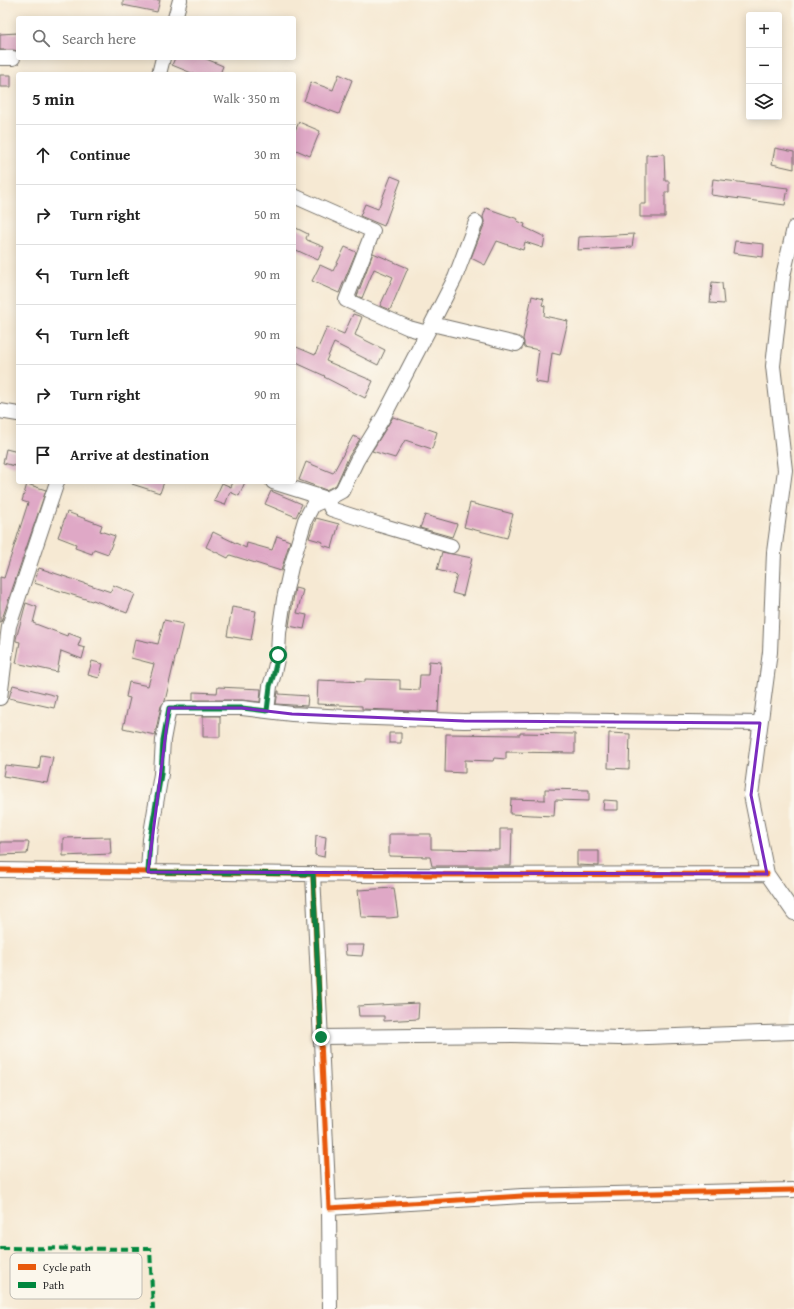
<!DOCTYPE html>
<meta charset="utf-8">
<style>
body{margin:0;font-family:"Gentium Book Plus",serif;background:#f2f2f2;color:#222}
.controls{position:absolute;right:12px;top:12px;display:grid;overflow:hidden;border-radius:4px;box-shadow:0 2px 10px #0003}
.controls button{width:36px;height:36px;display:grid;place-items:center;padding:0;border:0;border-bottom:1px solid #e0e0e0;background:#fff;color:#222;font:20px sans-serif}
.stop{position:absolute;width:12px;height:12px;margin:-9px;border:3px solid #0b8043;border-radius:50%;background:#fff}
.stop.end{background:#0b8043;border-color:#fff;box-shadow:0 1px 4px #0008}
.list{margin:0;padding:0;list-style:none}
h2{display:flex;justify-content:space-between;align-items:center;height:52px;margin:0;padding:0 16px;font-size:17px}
h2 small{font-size:13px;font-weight:400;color:#767676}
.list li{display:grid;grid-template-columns:26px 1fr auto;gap:12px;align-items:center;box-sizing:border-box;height:60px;padding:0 16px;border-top:1px solid #e0e0e0}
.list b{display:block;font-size:15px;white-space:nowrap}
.list em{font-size:13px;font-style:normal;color:#767676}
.icon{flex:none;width:22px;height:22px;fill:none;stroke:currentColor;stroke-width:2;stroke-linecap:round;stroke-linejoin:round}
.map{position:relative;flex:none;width:794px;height:1309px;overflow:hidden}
.search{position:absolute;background:#fff;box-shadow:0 2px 10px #0003;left:16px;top:16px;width:280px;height:44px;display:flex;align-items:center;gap:10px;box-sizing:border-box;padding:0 14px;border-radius:4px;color:#767676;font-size:15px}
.panel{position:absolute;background:#fff;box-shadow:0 2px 10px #0003;left:16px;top:72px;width:280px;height:412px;border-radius:4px}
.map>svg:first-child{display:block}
.building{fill:#dfa8c6}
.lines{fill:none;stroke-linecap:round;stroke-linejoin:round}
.street-casing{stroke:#726e66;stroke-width:16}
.street{stroke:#fff;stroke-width:14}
.quiet{stroke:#00873e;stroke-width:4;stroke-dasharray:8 4;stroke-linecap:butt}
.cycleway-casing{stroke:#fbf7ec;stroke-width:8}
.cycleway{stroke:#e8590c;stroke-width:5}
.route{stroke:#0b8043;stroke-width:5}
.marked{fill:none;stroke:#7b2cbf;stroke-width:3;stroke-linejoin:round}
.key{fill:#fbf7ec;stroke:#bdbab2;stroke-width:1}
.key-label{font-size:11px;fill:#2b2b2b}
</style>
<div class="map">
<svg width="794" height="1309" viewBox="0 0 794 1309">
<rect width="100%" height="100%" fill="#fbf7ec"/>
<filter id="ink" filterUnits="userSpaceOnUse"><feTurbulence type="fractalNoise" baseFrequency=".025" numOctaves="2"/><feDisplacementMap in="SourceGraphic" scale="8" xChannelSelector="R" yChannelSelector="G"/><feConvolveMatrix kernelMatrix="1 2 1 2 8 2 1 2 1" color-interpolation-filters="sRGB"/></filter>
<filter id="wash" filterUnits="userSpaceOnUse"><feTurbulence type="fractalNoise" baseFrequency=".012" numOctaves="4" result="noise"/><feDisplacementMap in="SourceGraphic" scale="16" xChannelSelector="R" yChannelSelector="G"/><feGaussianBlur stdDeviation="0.9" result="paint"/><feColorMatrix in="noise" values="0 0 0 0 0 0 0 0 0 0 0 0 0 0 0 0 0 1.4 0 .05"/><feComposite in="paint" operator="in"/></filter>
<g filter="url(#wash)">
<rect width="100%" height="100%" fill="#f6e9d3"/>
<g id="blocks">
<path class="building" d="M123,0H160L157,12L123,5Z
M18,33V51L13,50H0V34Z
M175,58H204L223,66L220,74H194L172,65Z
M339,74L352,80L339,114L304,101L311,82L333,90Z
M0,75H11V87H0Z
M299,122L320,131L310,156L294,149V133Z
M775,148L794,152V169L772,164Z
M664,154L665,181H669V192H665V217H640V204H646V155Z
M391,176L401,180L384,226L360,216L365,204L378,209Z
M713,179L788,188L785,205L711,195Z
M486,208L518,219L517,221L525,224L524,227L545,237L543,248L525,242L523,250L497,241L485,265L471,258L484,225V221L483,217Z
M294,227L308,234L306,238L307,240L324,247L318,260L294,249Z
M634,234L632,247L578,250L579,237Z
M735,241L764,244L763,257L733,253Z
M345,247L356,252L339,293L312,281L320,265L333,271Z
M373,253L408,268L390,310L380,306L393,277L374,269L362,298L357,296Z
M712,282L722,283L724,304L710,303Z
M532,296L544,299L542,305L545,306L544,316L568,321L560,355L552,353L548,384L535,382L539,350L524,347V342L523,339Z
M353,314L362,317L355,335L385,350L378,365L334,343L326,361L373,381L365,398L324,377L325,376L294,362V346L315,355L327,327L344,334Z
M393,417L437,432L432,449L405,440L395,458L372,451Z
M353,436L360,439L349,456L336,485L326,490L299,480L306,462L333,473Z
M6,449L18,452L15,466L3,463Z
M132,482H164L160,493L132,484Z
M233,482H245L239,496L230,492L225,505L214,501L222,483L231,487Z
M27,484L46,490L1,622H0V577L4,578L28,503L22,501Z
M271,491L302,504L296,517L265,504Z
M470,503L513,514L507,538L464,527Z
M67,512L102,525L100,531L115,536L108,554L94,549L92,554L75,548L76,544L58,537Z
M425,515L457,524L452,537L420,528Z
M316,518L339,524L332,548L322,545L323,542L309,538Z
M213,532L246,548L247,543L272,550L277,536L290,541L281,571L230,555L228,558L206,547Z
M442,552L472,558L463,596L452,593L457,575L437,570Z
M39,568L111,592L113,585L135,594L127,613L93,600L92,601L34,583Z
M295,588L303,590L297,613L307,615L304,629L289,626Z
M26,603L37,607L33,623L67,636L68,633L81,638L78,646L85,648L82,659L61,651L57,672L16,663L20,642L16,641V639Z
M232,607L256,611L251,640L227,636Z
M164,620L183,624L165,701L161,706L155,735L123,728L130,698L126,697L129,682L148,686L154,664L131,658L135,639L158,644Z
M92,661L103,664L99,678L88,675Z
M429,661L441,662L438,712L362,709V706L317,704L318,680L365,682V679L400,680V689L419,690L420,675H428Z
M13,685L57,696L54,708L9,698Z
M218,687L261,689L260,702L242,700H193V692L217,693Z
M278,691H279V694L308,696L307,706L276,704Z
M203,716H220V737H203Z
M389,733H401V743H389Z
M520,733L575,734V753L506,752V759L494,758L493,761L465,760V773L445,772L446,734L520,735Z
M609,733L630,734L629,769L608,768Z
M41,755L53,757L47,783L3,776L5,765L39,769Z
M545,789L589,790V801L555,800L554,816L510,814L511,799L545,800Z
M604,800L618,801V810H603Z
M500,829H512L511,866H432L430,857L389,856V834H431V849L500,850Z
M316,835L326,837L324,857L315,855Z
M110,837L111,854L63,856V838Z
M0,842H29L27,854L0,855Z
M577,851H599V866L577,865Z
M394,888L398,917L389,918L361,917L358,890Z
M345,945H364L362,956L346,955Z
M419,1003L418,1019L384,1021V1016H359L358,1006Z"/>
</g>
</g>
<g filter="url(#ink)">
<use href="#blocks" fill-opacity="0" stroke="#726e66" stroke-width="1"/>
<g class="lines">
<defs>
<path id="street" d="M175,18L180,0
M0,58H13
M159,74L163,58
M294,196L373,231L346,300L409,328L427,333L455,278L476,222
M794,228L783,276L773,366L785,470L774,552L770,652L751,795L767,874L794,913
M432,324L516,344
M427,333L384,416L357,460L342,491L327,499L331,509L377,524L451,546
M0,411L18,414
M273,482L327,499
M327,499L313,505L305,520L291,567L284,599L279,633L278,655L273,677L270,686L267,711L292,714L345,717L464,721L537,720L760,723
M0,698L9,626L57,482
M0,870L370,875L767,874
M148,872L150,839L161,774L163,740L169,708H242L267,711
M313,874L329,1208L522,1196L794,1190
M321,1037L513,1035L619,1038L794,1032
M329,1208L330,1309"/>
</defs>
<use href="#street" class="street-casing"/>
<use href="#street" class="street"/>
<path class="quiet" d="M0,1248L150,1249L153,1309"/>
<defs>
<path id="cycleway" d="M0,870L370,875L767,874
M313,874L329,1208L522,1196L794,1190"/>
</defs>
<use href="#cycleway" class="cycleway-casing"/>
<use href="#cycleway" class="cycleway"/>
</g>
</g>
<g class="lines" filter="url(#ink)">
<path class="route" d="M278,655L273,677L270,686L267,711L242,708H169L163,740L161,774L150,839L148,872L313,874L321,1037"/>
</g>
<path class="marked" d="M169,708H242L292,714L464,721L760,723L751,795L767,874L148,872Z"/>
<rect x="10" y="1253" width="132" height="46" rx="6" class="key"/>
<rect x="18" y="1264" width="18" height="6" fill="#e8590c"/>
<rect x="18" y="1282" width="18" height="6" fill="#00873e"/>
<g class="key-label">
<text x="43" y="1271">Cycle path</text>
<text x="43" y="1289">Path</text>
</g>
</svg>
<div class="controls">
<button>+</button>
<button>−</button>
<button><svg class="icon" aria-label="layers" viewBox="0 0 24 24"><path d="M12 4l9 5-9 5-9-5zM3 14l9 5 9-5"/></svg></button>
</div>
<div class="stop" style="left:278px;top:655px"></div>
<div class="stop end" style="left:321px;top:1037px"></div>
<div class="search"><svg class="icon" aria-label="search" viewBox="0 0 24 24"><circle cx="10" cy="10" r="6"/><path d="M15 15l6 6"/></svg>Search here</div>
<section class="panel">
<h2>5 min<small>Walk · 350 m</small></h2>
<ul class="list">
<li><svg class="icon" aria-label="ahead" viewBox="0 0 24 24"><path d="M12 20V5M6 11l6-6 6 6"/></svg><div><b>Continue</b></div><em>30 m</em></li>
<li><svg class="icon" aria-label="right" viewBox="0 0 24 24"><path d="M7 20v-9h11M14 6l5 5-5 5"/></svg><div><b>Turn right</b></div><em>50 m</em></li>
<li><svg class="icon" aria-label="left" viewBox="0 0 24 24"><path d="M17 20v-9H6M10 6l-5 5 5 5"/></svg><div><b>Turn left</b></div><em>90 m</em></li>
<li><svg class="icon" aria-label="left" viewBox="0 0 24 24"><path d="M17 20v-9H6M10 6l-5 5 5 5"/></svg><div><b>Turn left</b></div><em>90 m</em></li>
<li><svg class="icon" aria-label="right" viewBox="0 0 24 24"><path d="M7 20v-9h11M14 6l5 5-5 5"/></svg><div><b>Turn right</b></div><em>90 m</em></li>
<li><svg class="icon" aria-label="arrive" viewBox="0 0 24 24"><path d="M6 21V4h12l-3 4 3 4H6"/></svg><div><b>Arrive at destination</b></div></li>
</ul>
</section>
</div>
